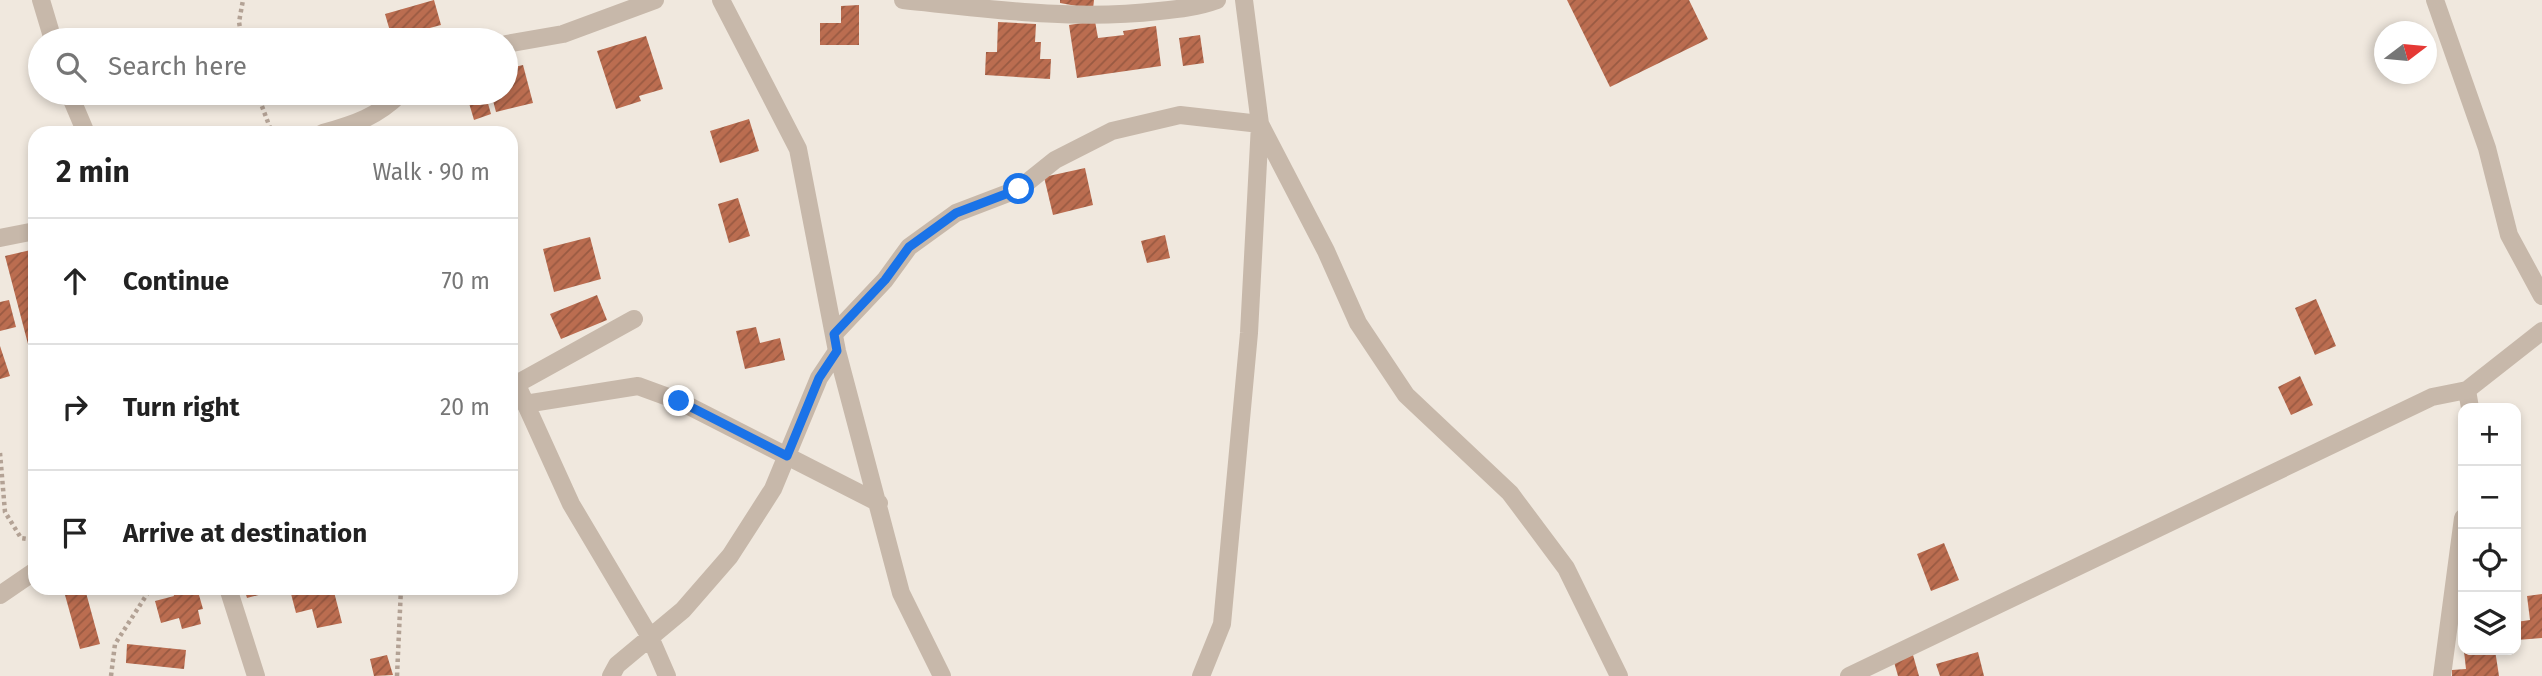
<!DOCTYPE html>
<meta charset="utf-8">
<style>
body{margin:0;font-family:"Fira Sans",sans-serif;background:#f6f6f6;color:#222}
.controls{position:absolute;right:21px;bottom:21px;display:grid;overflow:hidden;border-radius:14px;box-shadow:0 4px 10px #0003}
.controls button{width:63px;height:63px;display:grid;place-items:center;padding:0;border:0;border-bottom:2px solid #e0e0e0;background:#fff;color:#222;font:35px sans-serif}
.compass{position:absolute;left:2374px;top:21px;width:63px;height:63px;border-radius:50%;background:#fff;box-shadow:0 4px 10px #0003;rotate:74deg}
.stop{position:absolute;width:21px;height:21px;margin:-16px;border:5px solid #1a73e8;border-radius:50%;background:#fff}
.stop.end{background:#1a73e8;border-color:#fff;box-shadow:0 2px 7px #0008}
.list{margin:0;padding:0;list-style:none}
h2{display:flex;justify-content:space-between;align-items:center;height:91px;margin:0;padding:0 28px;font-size:30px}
h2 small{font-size:23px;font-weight:400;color:#767676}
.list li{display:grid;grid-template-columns:46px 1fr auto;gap:21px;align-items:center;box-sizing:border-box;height:126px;padding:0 28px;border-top:2px solid #e0e0e0}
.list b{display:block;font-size:26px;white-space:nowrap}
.list em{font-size:23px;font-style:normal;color:#767676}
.icon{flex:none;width:38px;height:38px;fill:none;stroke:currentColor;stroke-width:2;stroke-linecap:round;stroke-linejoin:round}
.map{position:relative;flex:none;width:2542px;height:676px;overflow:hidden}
.search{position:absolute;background:#fff;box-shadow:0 4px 10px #0003;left:28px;top:28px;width:490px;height:77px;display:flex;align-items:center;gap:18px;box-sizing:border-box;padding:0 24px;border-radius:38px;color:#767676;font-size:26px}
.panel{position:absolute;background:#fff;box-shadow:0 4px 10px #0003;left:28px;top:126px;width:490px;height:469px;border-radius:21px}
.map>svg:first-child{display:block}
.building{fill:url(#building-hatch)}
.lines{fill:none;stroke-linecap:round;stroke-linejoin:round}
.path{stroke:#b3a295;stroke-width:4.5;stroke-dasharray:3.5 3.5;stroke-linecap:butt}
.minor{stroke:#c7b8aa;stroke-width:18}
.route{stroke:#1a73e8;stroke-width:9}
</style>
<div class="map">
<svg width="2542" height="676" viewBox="0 0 2542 676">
<defs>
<pattern id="building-hatch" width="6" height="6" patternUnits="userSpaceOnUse" patternTransform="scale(1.75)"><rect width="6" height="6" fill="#bb6d50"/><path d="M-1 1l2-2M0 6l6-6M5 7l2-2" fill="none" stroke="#995a42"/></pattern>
</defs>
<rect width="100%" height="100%" fill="#f0e8de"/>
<path class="building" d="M434,0L441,25L392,38L385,14Z
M1060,0H1094L1093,9L1060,3Z
M1567,0H1689L1708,39L1610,87Z
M859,5V45H820V23H841V6Z
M1095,21L1098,38L1124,35L1123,31L1156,26L1161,66L1077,78L1069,25Z
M998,22L1036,24L1035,42H1041L1040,59H1051L1050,79L985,75L986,52H997Z
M1200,35L1204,63L1183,66L1179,38Z
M646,36L663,89L639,96L641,101L616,109L597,51Z
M523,65L533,103L496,112L491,93H506V69Z
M466,93H485L491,114L474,120Z
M749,119L759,151L720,163L710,131Z
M1085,168L1093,205L1053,215L1044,177Z
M738,198L750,236L729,243L718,204Z
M1165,235L1170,258L1147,263L1141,241Z
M590,237L601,279L554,292L543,249Z
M35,249V346L29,348L5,256Z
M597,295L607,320L561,339L550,314Z
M2316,299L2336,346L2315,355L2295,308Z
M9,300L16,327L0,331V302Z
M756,327L760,343L780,338L785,360L745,369L736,331Z
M0,346L10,376L0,379Z
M2300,376L2313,405L2291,415L2278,387Z
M1944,543L1959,580L1931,591L1917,554Z
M176,588H197L203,609L198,610L201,624L182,629L179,618L161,623L155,601L174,596L172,589Z
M244,588H281V589L247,598Z
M297,588H333L342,623L317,628L312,609L296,613L290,590Z
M85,589L100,644L80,649L65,595Z
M2542,594V638L2517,640L2516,622L2530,620L2527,596Z
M127,644L186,650L184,669L126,663Z
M2476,650H2495L2499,676H2452V670L2466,669L2464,651Z
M1978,652L1984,676H1940L1936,664Z
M387,655L393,675L374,676L370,659Z
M1913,655L1919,676H1898L1894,662Z"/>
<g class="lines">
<path class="path" d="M242,40L239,22L243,0
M257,93L272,133
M0,453L5,512L21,538L35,540
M111,676L115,644L151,588
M397,676L401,588"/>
<path class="minor" d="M41,0L53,40
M721,0L798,149L837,351L901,593L942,676
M903,0C989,9 1074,21 1159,11C1179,9 1198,7 1217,0
M2435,0L2487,148L2509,235L2542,296
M506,44L563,34L655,0
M69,93L86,133
M323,133C355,124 377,117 401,93
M0,238L35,231
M834,334L885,280L909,247L956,213L1019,189L1055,160L1112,131L1180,115L1260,124L1326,251L1358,323L1406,395L1510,493L1566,568L1619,676
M517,385L571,504L650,637L667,676
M511,387L634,319
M525,404L638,386L679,401L879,503
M2470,408L2467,390L2542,331
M228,588L256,676
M0,595L35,571
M611,676L617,665L683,610L730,556L773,489L819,378L837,351
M1201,676L1222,624L1249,333L1260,124L1244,0
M1849,676L2432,397L2467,390
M2442,676L2463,518"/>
</g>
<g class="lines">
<path class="route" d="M679,401L787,456L819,378L837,351L834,334L885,280L909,247L956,213L1019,189"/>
</g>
</svg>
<div class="controls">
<button>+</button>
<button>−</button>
<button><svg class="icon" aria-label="locate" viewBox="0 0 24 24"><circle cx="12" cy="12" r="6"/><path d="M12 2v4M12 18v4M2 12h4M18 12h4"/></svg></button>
<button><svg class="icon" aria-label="layers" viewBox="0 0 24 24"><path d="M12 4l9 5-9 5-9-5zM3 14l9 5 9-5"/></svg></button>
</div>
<svg class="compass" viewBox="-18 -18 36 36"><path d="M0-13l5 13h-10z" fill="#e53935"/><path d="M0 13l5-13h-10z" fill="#767676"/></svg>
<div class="stop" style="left:1019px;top:189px"></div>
<div class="stop end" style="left:679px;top:401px"></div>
<div class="search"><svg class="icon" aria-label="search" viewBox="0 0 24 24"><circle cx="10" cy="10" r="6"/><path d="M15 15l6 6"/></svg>Search here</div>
<section class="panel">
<h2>2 min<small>Walk · 90 m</small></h2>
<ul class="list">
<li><svg class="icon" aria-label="ahead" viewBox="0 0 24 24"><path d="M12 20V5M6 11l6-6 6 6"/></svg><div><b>Continue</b></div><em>70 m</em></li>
<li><svg class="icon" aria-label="right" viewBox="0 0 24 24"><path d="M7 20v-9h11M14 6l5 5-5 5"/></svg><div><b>Turn right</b></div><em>20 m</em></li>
<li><svg class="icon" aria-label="arrive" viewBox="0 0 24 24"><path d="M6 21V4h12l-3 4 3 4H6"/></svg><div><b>Arrive at destination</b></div></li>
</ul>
</section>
</div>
